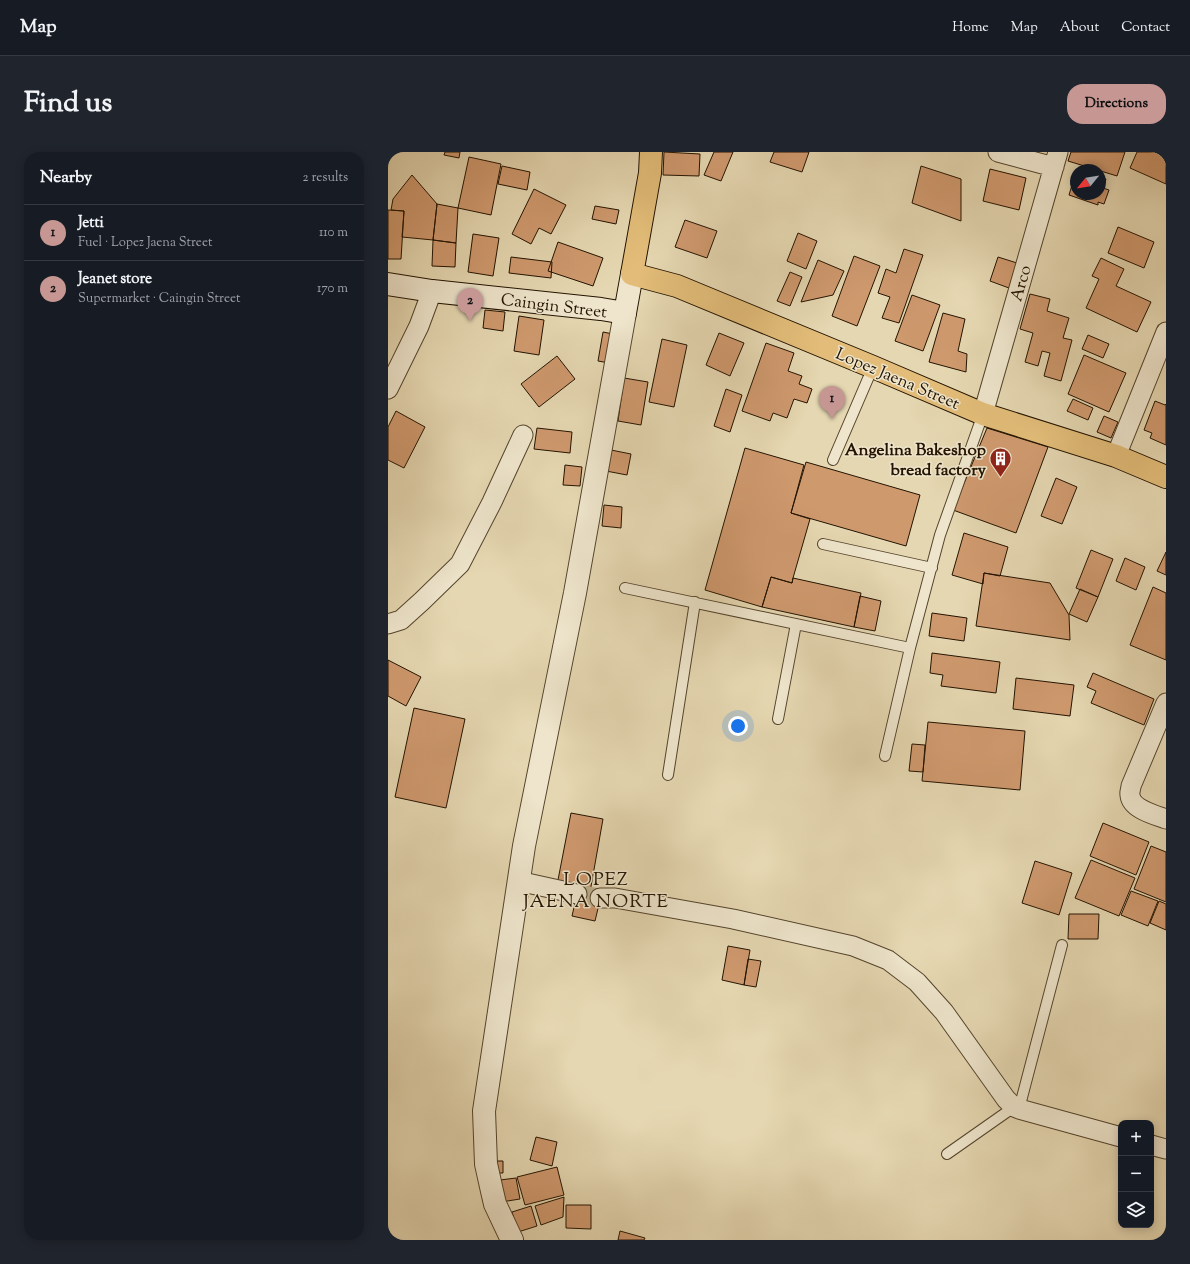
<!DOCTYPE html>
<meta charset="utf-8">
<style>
body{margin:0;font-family:"Sorts Mill Goudy",serif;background:#20242c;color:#f1f3f6}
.controls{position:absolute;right:12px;bottom:12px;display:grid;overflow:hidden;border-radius:8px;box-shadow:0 2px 10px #0003}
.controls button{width:36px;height:36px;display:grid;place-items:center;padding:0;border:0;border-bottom:1px solid #363941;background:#171b24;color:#f1f3f6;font:20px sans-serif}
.compass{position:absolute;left:682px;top:12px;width:36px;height:36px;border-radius:50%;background:#171b24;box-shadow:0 2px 10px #0003;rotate:240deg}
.you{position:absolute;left:350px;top:574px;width:14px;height:14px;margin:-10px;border:3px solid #fff;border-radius:50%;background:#1a73e8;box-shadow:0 0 0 6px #1a73e833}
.badge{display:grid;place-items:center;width:26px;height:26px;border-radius:50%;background:#c59692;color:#111;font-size:13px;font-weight:700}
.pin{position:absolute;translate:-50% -33px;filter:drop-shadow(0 1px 2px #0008)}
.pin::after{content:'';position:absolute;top:21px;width:14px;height:12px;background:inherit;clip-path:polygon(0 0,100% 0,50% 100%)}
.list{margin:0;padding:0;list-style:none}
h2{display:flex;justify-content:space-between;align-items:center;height:52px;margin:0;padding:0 16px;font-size:17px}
h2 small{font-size:13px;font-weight:400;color:#9ea1a6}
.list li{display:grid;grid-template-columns:26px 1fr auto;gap:12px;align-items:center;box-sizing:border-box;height:56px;padding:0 16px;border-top:1px solid #363941}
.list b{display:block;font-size:15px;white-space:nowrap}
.list p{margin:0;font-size:13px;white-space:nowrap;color:#9ea1a6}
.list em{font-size:13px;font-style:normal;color:#9ea1a6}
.icon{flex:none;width:22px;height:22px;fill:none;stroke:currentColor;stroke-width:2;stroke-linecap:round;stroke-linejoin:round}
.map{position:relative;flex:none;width:778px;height:1088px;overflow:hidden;border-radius:16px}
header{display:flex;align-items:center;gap:24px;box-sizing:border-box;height:56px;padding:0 20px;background:#171b24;border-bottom:1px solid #363941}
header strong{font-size:19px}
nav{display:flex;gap:22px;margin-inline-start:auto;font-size:14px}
.intro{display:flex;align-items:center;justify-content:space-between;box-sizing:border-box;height:96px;padding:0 24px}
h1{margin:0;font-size:28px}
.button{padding:10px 18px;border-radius:16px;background:#c59692;color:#111;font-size:14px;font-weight:700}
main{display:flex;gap:24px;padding:0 24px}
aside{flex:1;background:#171b24;border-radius:16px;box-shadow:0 2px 10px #0003}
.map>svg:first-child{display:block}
.building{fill:#cf996e;stroke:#231300}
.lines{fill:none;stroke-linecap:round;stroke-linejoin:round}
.minor-tunnel{stroke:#beb08e;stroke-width:19;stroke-dasharray:19 10;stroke-linecap:butt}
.service-casing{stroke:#54442c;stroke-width:12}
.minor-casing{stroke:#54442c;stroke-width:21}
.tertiary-casing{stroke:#54442c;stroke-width:24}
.secondary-casing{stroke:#231300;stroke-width:24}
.primary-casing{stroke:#231300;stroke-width:24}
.service{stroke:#eee5cc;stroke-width:10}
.minor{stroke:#eee5cc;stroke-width:19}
.tertiary{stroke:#eee5cc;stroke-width:22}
.secondary{stroke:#eee5cc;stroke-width:22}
.primary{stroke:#e2bc78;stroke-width:22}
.labels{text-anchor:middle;stroke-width:3;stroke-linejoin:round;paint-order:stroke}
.street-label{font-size:17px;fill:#231300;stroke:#eee5cc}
.poi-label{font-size:17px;font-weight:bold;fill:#231300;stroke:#eee5cc;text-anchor:end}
.quarter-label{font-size:19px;letter-spacing:1px;fill:#231300;stroke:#eee5cc}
</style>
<header>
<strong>Map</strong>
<nav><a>Home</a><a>Map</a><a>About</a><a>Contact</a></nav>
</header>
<div class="intro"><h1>Find us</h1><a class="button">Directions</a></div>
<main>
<aside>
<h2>Nearby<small>2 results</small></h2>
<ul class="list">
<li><span class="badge">1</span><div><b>Jetti</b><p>Fuel · Lopez Jaena Street</p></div><em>110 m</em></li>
<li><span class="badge">2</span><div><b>Jeanet store</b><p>Supermarket · Caingin Street</p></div><em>170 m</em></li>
</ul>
</aside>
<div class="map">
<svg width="778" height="1088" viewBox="0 0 778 1088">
<rect width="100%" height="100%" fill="#e5d7b1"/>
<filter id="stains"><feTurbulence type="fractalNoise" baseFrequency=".005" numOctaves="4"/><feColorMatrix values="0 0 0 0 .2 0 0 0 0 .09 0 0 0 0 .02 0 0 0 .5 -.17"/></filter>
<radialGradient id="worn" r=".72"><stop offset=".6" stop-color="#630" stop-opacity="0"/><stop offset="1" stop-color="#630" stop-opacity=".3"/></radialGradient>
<path class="building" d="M57,0H72L71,6L56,3Z
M276,0L312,2L311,24L275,23Z
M326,0H345L333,29L316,23Z
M386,0H421L414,20L382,10Z
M683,0H737L729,24L680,9Z
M749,0H778V32L742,16Z
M81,5L113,12L103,63L70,56Z
M114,14L142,20L139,38L110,32Z
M533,14L573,27V69L524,51Z
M602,17L638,26L631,58L595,49Z
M688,20V42H712V26L718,27L715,36L721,38L716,52L710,50V53L681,43Z
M24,23L49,52L45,88L14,85L16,59L3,58L5,47Z
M146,37L178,53L163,82L151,76L143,92L124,82Z
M49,52L70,56L68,91L45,88Z
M207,54L231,58L228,72L204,67Z
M0,58L16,59L13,107H0Z
M297,68L329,79L319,106L287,95Z
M730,75L766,90L756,116L720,101Z
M410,81L429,89L418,117L399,109Z
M85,82L111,86L105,124L80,120Z
M45,88L68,91L67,115L44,114Z
M170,90L215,106L205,134L160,119Z
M516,97L535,103L511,171L494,166L502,145L490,141L498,117L508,121Z
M466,104L492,114L469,174L444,164Z
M123,105L164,110L163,126L121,121Z
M610,105L629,111L621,136L602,129Z
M713,106L736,117L728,134L763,150L749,180L698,156L711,127L704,124Z
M430,108L456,119L445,143L413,150Z
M402,120L414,125L402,154L389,149Z
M642,142L662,147L659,159L681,166L675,186L684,188L673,229L656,224L662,201L654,199L650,214L637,210L645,181L632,177Z
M524,143L552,153L535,199L507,189Z
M97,158L117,160L115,179L95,176Z
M555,161L577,167L570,199L579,202L578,220L541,210Z
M131,164L156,168L151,203L126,199Z
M215,180L225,182L221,211L210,209Z
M331,181L356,191L342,224L318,213Z
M700,183L721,192L715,206L694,197Z
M274,187L299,193L286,255L261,250Z
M378,191L406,201L400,219L414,224L411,232L424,237L419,251L406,247L399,266L385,261L382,269L354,259Z
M696,203L738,221L721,260L680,242Z
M169,204L187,227L151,255L133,232Z
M236,226L260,230L253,273L230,269Z
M338,237L354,243L342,280L326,274Z
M685,247L705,256L700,268L679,259Z
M767,249L777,253L778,252V293L762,286L764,281L756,278Z
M8,259L37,275L16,316L0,308V275Z
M716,264L730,270L723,286L709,280Z
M149,276L184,280L182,301L146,297Z
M599,276L660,295L628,381L565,358Z
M357,296L416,313L403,361L422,367L405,426L404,431L383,425L374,455L317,438Z
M223,298L243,302L239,323L218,319Z
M418,310L532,343L518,394L403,361Z
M177,313L194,315L192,334L175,333Z
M668,326L689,335L674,372L653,364Z
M216,353L234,355L233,376L214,374Z
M576,381L620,395L612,424L596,421L595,432L564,423Z
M703,398L725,407L710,445L688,436Z
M778,400V423L769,419Z
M737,406L757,415L748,438L728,429Z
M596,421L662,431L681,463L682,488L588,474Z
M383,425L404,431L405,426L473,441L466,475L374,455Z
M765,435L778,441V508L742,493Z
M692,437L710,445L699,470L681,462Z
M472,444L493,449L487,479L466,475Z
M544,461L579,466L576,489L541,484Z
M544,501L612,510L608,541L553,534L555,523L542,521Z
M0,508L33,525L18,554L0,544Z
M705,521L766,547L756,573L703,551L708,539L699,535Z
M628,526L686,533L682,564L625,557Z
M26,556L77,567L58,656L7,645Z
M540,570L637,579L632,638L534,629Z
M524,592L537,593L535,620L521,619Z
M183,661L215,667L202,740L169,733Z
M715,671L761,690L748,723L702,704Z
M763,694L778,700V750L746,737Z
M703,708L747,726L731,764L687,746Z
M647,709L684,721L671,763L634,751Z
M190,738L213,744L207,769L184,764Z
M743,739L770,749L760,774L733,763Z
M771,749L778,752V778L762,771Z
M681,762H711L710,787H680Z
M340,794L362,798L356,833L334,828Z
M360,807L373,809L368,835L356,833Z
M148,985L169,990L164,1014L142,1008Z
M103,1009H115V1021H103Z
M169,1015L176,1043L137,1053L129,1025Z
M128,1026L132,1047L107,1051L104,1029Z
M176,1045L175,1065L153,1073L147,1054Z
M178,1053H203V1077L178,1076Z
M143,1054L149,1074L130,1080L124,1060Z
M232,1079L257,1086L256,1088H230Z"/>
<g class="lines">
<path class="minor-tunnel" d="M189,742L212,746"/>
<defs>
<path id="service" d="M445,308L485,215
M435,392L544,416
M237,436L522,496
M390,567L408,472
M497,604L522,496L552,383L595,262
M280,623L307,450
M631,957L674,793
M559,1002L626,955"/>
<path id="minor" d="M610,0L666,15
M0,237L31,174L44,139
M595,262L670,0
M728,304L778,180
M0,472L13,468L34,449L72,412L104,350L135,283
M778,551L743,634C743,637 741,641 742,643C743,657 767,663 778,667
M130,729L189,742
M212,746H227L345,767L465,794L500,808L529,830L556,860L618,947L626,955L631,957L733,985
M763,993L778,997"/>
<path id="tertiary" d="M124,1088L107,1052L104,1039L98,1012L96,959L136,694L187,441L237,161"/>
<path id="secondary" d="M0,132L44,139L213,157L237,161L244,122"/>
<path id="primary" d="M263,0L262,21L244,122L289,134L485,215L595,262L728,304L778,325"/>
</defs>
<use href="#service" class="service-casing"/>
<use href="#minor" class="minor-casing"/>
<use href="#tertiary" class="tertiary-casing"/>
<use href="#secondary" class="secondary-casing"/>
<use href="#primary" class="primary-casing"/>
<use href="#service" class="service"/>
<use href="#minor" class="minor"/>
<use href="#tertiary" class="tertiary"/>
<use href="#secondary" class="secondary"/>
<use href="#primary" class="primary"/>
</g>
<defs>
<symbol id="building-pin" viewBox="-11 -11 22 30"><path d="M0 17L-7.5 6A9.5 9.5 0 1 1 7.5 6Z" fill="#8f2418" stroke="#eee5cc"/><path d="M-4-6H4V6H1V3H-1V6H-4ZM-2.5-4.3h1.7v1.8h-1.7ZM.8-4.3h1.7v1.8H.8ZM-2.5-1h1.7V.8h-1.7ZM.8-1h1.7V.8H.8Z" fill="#fff"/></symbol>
</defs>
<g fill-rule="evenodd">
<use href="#building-pin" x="600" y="294" width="25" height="34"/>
</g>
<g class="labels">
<g class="street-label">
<text transform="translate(632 131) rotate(-74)" y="6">Arco</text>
<text transform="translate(166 153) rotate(7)" y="6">Caingin Street</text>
<text transform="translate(510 226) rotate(23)" y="6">Lopez Jaena Street</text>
</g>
<g class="poi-label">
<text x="598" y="303">Angelina Bakeshop<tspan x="598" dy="20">bread factory</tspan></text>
</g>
<g class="quarter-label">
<text x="208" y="733">LOPEZ<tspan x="208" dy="22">JAENA NORTE</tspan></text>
</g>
</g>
<rect width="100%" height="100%" filter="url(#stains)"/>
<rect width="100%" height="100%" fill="url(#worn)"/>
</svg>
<div class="controls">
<button>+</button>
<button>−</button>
<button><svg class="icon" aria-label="layers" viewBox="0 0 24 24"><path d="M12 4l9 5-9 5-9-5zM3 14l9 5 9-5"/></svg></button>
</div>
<svg class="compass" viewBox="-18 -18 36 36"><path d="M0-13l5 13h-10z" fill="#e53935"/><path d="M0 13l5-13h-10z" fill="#9ea1a6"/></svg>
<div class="you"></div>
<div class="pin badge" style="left:444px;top:267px">1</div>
<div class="pin badge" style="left:82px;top:169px">2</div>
</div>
</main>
